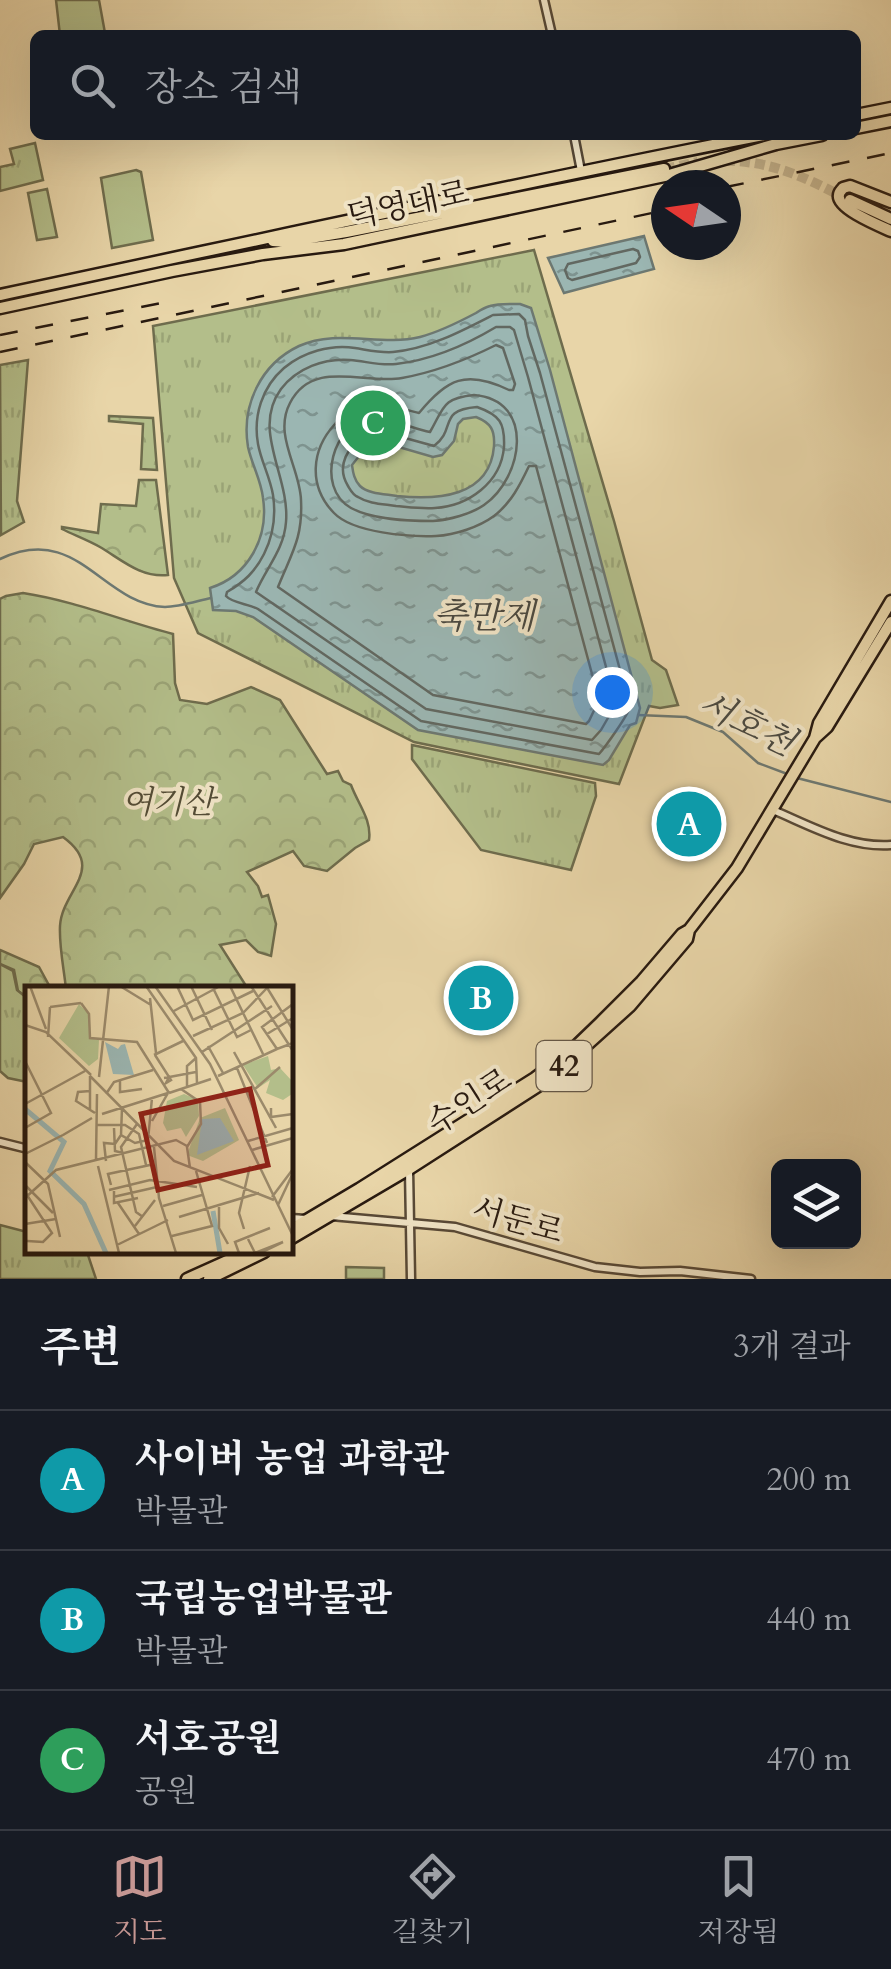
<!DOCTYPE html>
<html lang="ko">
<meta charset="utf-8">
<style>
body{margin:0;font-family:Cardo,"Noto Serif KR",serif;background:#242831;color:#f1f3f6}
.controls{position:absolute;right:30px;bottom:30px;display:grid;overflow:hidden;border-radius:15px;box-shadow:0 10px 40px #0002}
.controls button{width:90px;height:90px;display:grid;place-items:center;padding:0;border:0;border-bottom:2px solid #363941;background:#171b24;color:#f1f3f6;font:50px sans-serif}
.compass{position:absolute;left:651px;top:170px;width:90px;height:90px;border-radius:50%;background:#171b24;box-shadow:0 10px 40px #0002;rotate:283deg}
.you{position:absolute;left:612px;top:692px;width:35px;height:35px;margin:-25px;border:8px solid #fff;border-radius:50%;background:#1a73e8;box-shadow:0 0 0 15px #1a73e833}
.badge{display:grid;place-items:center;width:65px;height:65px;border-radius:50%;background:#c59692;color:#fff;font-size:32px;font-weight:700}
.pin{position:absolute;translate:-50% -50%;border:5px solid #fff;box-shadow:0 2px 10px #0006}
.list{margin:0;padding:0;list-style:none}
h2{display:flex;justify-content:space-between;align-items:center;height:130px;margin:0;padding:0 40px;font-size:42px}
h2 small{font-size:32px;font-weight:400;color:#9ea1a6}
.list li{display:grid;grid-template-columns:65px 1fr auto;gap:30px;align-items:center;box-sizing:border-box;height:140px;padding:0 40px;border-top:2px solid #363941}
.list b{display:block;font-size:38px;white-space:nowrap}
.list p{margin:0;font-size:32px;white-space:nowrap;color:#9ea1a6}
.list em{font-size:32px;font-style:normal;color:#9ea1a6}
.icon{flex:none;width:55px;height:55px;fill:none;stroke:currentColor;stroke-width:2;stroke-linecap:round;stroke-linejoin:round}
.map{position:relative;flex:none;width:891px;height:1279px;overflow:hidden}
.search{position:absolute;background:#171b24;box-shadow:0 10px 40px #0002;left:30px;right:30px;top:30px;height:110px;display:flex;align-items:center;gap:25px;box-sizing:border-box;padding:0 35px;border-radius:15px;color:#9ea1a6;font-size:38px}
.sheet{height:550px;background:#171b24}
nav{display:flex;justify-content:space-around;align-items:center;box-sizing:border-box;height:140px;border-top:2px solid #363941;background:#171b24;font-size:28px;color:#9ea1a6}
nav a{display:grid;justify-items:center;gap:5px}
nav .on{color:#c59692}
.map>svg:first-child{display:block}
.grass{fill:#b3be8a;stroke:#6e6c4d;stroke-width:2.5}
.forest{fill:url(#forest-crowns);stroke:#6e6c4d;stroke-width:2.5}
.park{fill:url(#park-tufts);stroke:#6e6c4d;stroke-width:2.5}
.water{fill:url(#water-ripples);stroke:#6d7871;stroke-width:2.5;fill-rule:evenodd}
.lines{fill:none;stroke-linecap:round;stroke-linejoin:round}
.shore{stroke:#626861;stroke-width:2.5}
.stream{stroke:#6d7871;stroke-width:2.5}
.major-tunnel{stroke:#c2b08a;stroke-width:10;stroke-dasharray:10 5;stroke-linecap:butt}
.minor-casing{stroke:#584936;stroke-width:11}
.major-casing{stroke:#281a10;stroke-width:15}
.minor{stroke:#f0e4c6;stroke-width:6}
.major{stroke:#e8d5a8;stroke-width:10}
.rail{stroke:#281a10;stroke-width:2.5;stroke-dasharray:18 18;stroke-linecap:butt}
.labels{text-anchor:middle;stroke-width:8;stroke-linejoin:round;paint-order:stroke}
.shield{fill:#f0e4c6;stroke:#645747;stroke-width:2.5}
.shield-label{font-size:30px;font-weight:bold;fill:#281a10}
.street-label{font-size:32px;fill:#281a10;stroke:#f0e4c6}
.park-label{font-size:32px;font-style:italic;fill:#524b35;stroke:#f0e4c6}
.water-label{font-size:35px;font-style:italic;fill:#4a4941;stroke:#f0e4c6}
.inset-river{fill:none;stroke:#9bb6b2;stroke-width:5}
.inset-road{fill:none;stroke:#9b8a6b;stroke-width:2.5}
.view{fill:#8f2418;fill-opacity:0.15;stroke:#8f2418;stroke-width:5}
.inset-edge{fill:none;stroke:#281a10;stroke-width:5}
</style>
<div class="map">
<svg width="891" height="1279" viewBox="0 0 891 1279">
<defs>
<pattern id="forest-crowns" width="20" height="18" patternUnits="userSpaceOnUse" patternTransform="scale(2.5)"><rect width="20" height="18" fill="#b3be8a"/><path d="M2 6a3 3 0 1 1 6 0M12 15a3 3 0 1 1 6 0" fill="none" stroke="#9aa376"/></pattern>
<pattern id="park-tufts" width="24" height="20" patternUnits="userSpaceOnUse" patternTransform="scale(2.5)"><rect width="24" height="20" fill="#b3be8a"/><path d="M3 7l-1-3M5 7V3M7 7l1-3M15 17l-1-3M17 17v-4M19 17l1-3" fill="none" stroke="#9aa376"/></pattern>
<pattern id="water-ripples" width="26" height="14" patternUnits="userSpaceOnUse" patternTransform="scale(2.5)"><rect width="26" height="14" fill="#9bb6b2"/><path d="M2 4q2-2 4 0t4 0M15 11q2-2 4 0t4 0" fill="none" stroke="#7e938f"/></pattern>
</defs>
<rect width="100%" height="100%" fill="#e8d5a8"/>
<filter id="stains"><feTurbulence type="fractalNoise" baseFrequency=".002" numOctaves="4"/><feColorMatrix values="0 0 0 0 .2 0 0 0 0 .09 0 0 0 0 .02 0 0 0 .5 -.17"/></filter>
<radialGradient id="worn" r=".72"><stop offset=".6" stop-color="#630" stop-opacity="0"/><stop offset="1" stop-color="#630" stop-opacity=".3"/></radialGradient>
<path class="grass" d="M56,0H99L105,33L60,35Z
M136,170L141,172L153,240L112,248L101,178Z
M47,189L57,237L37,240L28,193Z
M346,1267L384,1268V1279H346Z"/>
<path class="forest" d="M109,416L153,418L157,470L141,469L143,424L109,421Z
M139,480H156L168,575C141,578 122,560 100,547C88,540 74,535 62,529V527L98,533L101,504L136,506Z
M23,593C75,601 123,621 173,634L175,683L180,700L207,704L251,687L280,700L327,774L338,771L343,781L351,785C358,804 372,820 369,840L355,848L327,871L304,866L293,851L247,872L258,886L262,897L268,895L276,924L271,956L258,952L246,940L220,945L248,989H66C64,969 59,947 60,926C62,890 107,869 63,837L34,844L24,864L0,898V599L6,596Z
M0,950L39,967L51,989H28L27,997L18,991L14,970L0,964Z"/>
<path class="park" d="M35,143L43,180L0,191V167L14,164L10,149Z
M534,250L614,521L652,660L666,670L678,705L660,708L649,706L619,784L414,742L198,633L174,578L153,326Z
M28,360L17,501L24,522L1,535L0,365Z
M412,745L595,783L596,796L571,870L481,850L412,759Z
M0,964L13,971L17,990L27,998V1082L8,1078L0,1071Z
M0,1225L27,1232L28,1252H87L96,1279H0Z"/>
<path class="water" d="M644,236L654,269L564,293L548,258Z
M520,304L531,308L550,370L640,708L636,723L630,725L609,760L603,765L418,730L253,617L236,611L213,610L210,588C248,576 269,538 263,498C261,480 252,465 248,447C241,405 261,364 299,346C338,328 380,347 420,337C439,332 459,322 476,313C479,311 486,307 490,306C499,303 510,304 520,304ZM476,417C491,423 495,430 494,446C490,498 436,500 397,496C385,494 368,494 360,486C354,480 353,472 352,465L371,441L385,443L433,457L442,455L454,441L458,424L463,419Z"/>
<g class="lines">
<path class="shore" d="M633,249L638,251L640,257L636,263L572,280L568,278L565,270L568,264Z
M493,315L519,314L525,320L528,336L540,373L630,707C628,715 606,746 599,754L421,721L258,609C249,604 232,603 226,596L227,592C244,582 255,572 264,554C273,536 276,515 273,495C270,477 261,461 258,444C253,416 262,387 284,368C303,352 331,344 355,348C368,350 380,353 393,352C428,349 462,331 493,315Z
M496,327H510L514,330L528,377L616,704L601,730L592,740L426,709L256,592C266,568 284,550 286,522C290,476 251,430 281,389C297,368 324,358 350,360C365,361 380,366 396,364C431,360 466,345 496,327Z
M496,345L503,348L515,384L513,390H509C466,369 447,379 419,413C400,409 379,400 359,406C350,409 342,416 335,424C311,450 308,486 334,513C353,533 410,537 436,536C455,535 479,527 494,516C511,503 520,485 529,466H536L599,700L589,721L586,724L433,695L278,587C291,554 303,539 301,500C300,468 273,435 290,403C313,358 365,385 402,378C435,372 466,360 496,345Z
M474,395C536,400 523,478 484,505C471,514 449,520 433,521C408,521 373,520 351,508C314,487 334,421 371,419C391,418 411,428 430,432C444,408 442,398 474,395Z
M477,407C500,415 505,423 504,447C501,483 468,506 435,508C422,509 408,507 396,506C383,504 369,504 358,497C353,495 351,491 348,486C335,465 349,447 365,433H387L434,446C457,429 437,410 477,407Z"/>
<path class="stream" d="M0,559C78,522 101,604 165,607C179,607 197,601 211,598
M638,715L686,717L723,732L758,763L790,775
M797,778L891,802"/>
<path class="major-tunnel" d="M725,161C769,160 807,178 845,198
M665,169L698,162"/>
<defs>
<path id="minor" d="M544,0L552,35
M574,135L581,171
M773,810C811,826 849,848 891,845
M0,1142L28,1149
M409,1170L411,1279
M331,1216L455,1227L595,1267L640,1272L680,1271L751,1279
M290,1218L307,1219"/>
<path id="major" d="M856,115L891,108
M856,128L891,121
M850,200L891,219
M891,202L850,186L843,188C842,190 839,192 839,195C836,208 880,226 891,231
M273,241L286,242L346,232L664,169
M0,295C255,241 509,185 764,135
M0,308L172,271L263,254L344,244L669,175L776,144L822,135
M816,737L827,727L891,622
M290,1230L359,1189L535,1078L573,1049L600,1023L641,982L682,934L689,930L737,868L815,738L819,723L891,601
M290,1239L409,1169L549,1079L630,1006L687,939L689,930
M187,1279L247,1252
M209,1279L264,1252"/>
</defs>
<use href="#minor" class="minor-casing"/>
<use href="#major" class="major-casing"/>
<use href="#minor" class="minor"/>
<use href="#major" class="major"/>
<path class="rail" d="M726,187L891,153
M0,335L176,300
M0,352L666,210"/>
</g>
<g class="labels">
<rect class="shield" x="536.5" y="1041" width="55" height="50" rx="8"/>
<g class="shield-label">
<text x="564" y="1076">42</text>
</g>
<g class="street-label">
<text transform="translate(408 204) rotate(-12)" y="11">덕영대로</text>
<text transform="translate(469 1101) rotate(-33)" y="11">수인로</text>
<text transform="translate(518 1220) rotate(16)" y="11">서둔로</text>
</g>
<g class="park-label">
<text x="168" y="813">여기산</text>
</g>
<g class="water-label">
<text x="484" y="628">축만제</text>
<text transform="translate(747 723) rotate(26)" y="12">서호천</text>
</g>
</g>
<g transform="translate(25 986)">
<rect width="268" height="268" fill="#e8d5a8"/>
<path d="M54,18L64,28V52L74,54L73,73L64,80L34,52ZM243,70L246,84L255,82L267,95V108L258,114L241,107L245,94L233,102L218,79ZM159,108L173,114L174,130L161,151L156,142L142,145L138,137L142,115Z" fill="#b3be8a"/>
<path d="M200,122L214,154L178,175L162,169L175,132Z" fill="#b3be8a"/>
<path d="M80,56L93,63L96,59L100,58L109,89L88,88ZM195,132L209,155L172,169L177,133Z" fill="#9bb6b2"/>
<path class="inset-river" d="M0,123L39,156L25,185L59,218L81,267M188,225L195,267"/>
<path class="inset-road" d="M5,0L21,43M95,0L126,19M121,0L171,72L172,97M130,0L185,78L268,250M152,0L168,34L228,5M166,0L187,44M205,0L238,68M226,0L268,65M241,0L268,44M189,4L212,51L226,44M125,12L131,67M56,17L64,28L65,52L112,56L144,107M268,18L237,41L252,63L268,57M25,21L56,17M147,26L195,0M0,39L21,46L66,89M242,48L268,32M168,50L218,27L242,2M23,51L25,21M183,60L198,87M177,66L247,20M209,66L251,142M129,69L158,55M130,69L146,94L141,97L144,91M0,75L26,127L0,142M212,82L242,157M65,90L149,175L249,214M193,90L252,63M74,91L84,0M139,92L171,86M95,95V106L117,103M162,101V80L171,72M156,103L175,116L176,138L162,161L165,182M230,103L255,81M65,105L53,106L51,115L70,127M144,107L186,93M81,108L89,96L128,84M0,118L60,85M97,122L96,149L110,157L123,154L127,112M246,122V131L268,128M65,123V90M77,128L143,107M127,135L143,107M112,138L96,161L111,226L118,231M72,139H100L114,148L121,179M89,142L90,165L98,167M38,149L67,132M223,155L268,142M129,161L134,212L151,267M227,164L268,152M0,168L38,149M71,173L72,108M81,175L79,157L90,158L96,149M0,176L23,198L35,251M73,180L94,267M0,199L28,227M86,199L83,188L125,179M84,204L125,194L172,201M89,205V217L113,212M0,206L27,247L18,256L2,255M88,211L132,201M247,211L268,183M0,212L31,184L151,154L162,160M93,217L114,248M253,219L267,189M138,220L177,209M194,221V242L203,258M154,231L234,207M0,238L31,233M110,240L130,214M219,243L214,227L225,180M147,250L187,240L171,185M223,253L230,267L258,256L235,267M92,259L143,234M214,267L210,256L245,242"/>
<path class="view" d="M225,103L243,179L133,204L116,128Z"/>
<rect width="268" height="268" class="inset-edge"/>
</g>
<rect width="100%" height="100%" filter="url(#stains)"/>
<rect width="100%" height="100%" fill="url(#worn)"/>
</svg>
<div class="controls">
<button><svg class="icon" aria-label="layers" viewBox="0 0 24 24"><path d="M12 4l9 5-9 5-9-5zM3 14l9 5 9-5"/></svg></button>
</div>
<svg class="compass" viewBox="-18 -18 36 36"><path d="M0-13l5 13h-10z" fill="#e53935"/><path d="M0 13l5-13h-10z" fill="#9ea1a6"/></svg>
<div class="you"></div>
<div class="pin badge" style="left:689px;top:824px;background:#0f9aa8">A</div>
<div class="pin badge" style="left:481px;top:998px;background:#0f9aa8">B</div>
<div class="pin badge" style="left:373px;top:423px;background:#2e9e5b">C</div>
<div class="search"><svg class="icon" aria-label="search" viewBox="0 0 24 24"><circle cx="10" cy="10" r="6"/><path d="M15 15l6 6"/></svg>장소 검색</div>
</div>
<section class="sheet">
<h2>주변<small>3개 결과</small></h2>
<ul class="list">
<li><span class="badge" style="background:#0f9aa8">A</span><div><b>사이버 농업 과학관</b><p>박물관</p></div><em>200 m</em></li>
<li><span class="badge" style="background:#0f9aa8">B</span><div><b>국립농업박물관</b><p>박물관</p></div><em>440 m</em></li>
<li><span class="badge" style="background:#2e9e5b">C</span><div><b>서호공원</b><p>공원</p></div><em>470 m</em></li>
</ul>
</section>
<nav>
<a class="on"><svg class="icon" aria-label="map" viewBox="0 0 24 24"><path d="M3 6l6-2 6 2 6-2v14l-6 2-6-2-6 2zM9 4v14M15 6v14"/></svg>지도</a>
<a><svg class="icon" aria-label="directions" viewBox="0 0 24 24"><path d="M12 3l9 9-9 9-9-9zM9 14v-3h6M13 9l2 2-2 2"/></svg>길찾기</a>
<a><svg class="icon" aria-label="saved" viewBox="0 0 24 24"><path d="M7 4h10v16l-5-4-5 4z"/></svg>저장됨</a>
</nav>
